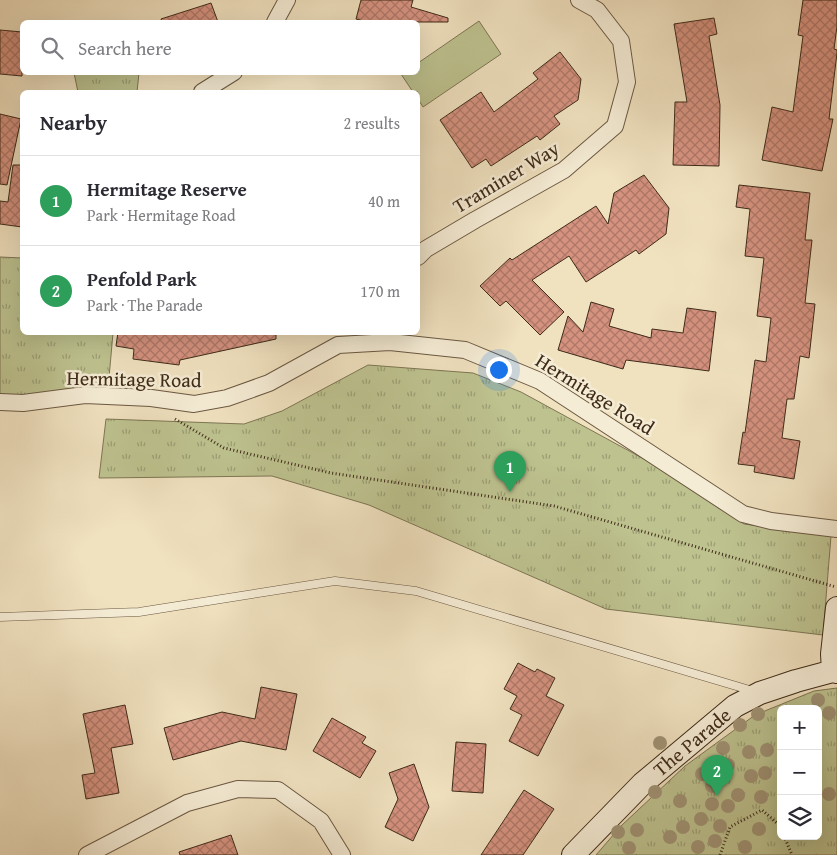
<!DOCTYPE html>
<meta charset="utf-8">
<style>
body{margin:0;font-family:"Gentium Book Plus",serif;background:#f7f7f7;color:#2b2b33}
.controls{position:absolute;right:15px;bottom:15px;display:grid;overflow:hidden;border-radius:8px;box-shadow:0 5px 20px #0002}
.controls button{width:45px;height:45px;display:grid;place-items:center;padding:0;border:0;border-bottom:1px solid #e1e1e2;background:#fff;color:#2b2b33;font:25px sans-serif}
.you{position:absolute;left:498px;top:369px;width:18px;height:18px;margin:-12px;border:4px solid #fff;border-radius:50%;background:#1a73e8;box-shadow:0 0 0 8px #1a73e833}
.badge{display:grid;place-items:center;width:32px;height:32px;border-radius:50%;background:#0f766e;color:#fff;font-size:16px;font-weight:700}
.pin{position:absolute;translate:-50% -41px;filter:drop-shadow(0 1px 2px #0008)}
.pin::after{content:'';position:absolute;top:26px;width:18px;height:15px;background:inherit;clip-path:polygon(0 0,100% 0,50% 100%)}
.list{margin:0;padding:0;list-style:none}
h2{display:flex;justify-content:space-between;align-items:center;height:65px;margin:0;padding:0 20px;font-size:21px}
h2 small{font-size:16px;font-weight:400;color:#7c7c81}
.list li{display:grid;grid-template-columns:32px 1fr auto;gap:15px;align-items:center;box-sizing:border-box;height:90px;padding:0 20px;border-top:1px solid #e1e1e2}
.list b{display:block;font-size:19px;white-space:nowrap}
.list p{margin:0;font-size:16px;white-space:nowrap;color:#7c7c81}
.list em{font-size:16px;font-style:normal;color:#7c7c81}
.icon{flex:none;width:28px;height:28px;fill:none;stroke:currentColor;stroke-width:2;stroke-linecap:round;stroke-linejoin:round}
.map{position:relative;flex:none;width:837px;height:855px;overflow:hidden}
.search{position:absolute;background:#fff;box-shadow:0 5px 20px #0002;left:20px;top:20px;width:400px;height:55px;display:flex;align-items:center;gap:12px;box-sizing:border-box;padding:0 18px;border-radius:8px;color:#7c7c81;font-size:19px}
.panel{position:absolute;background:#fff;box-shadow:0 5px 20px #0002;left:20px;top:90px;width:400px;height:245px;border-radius:8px}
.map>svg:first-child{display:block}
.green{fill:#bdc28f;stroke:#7e7654}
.park{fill:url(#park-tufts);stroke:#7e7654;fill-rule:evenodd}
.building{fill:url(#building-cross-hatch);stroke:#3f2b19}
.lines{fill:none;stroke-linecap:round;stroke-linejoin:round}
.lane-casing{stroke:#6b5842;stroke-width:9}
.street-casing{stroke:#6b5842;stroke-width:18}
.secondary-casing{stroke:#3f2b19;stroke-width:24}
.path{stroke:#3f2b19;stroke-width:3;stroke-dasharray:1 2.5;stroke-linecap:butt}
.lane{stroke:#f5ecd5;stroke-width:8}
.street{stroke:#f5ecd5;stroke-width:16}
.secondary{stroke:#f5ecd5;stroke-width:22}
.tree{fill:#a09274}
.labels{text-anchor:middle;stroke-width:5;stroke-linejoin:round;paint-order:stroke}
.street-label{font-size:20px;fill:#3f2b19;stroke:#f5ecd5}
</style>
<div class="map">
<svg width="837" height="855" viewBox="0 0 837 855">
<defs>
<pattern id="park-tufts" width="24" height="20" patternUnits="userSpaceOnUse" patternTransform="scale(1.25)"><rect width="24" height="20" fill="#bdc28f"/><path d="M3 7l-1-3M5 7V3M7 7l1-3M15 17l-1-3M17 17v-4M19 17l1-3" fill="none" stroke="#9b9e74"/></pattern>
<pattern id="building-cross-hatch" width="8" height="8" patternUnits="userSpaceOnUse" patternTransform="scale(1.25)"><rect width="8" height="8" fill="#d5927f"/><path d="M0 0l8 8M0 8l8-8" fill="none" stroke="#ae7767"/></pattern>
</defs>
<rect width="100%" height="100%" fill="#f0e1bf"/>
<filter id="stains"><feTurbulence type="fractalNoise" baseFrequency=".004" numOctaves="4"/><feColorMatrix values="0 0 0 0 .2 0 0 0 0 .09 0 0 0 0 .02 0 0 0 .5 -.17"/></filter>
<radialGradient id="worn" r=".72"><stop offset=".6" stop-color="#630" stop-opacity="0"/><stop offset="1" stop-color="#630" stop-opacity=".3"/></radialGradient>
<path class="green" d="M479,21L501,54L423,107L418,99V92H413L401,74L403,73L418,72V63Z"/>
<path class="park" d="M74,73H139L137,92H78Z
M0,257L22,258V332L113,333L108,389L0,399Z
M368,365L473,373L521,392L655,465L744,524L831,536L823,635L606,609L369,505L272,476L99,478L106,419L244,424L282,411Z
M837,688V855H596L621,826L685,766L755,715L814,691ZM781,709H818V836H781Z"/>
<path class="building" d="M361,0H413L411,7L448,18V22H367L356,19Z
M803,0H837V26L834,49L837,50V53L829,119H833L822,171L762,160L772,107L793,112L803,36L798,35Z
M211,3L218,22H162L161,19Z
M714,18L717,34L709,36L720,105L719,166L673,165L675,102H687L674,24Z
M0,30L22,32V76L0,74Z
M560,52L581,79L578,100L554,116L560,124L540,140L537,136L491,166L486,159L472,168L440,120L481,92L494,112L538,79L533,73Z
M0,114L21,119L7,185L0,184Z
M13,165H22V227L0,224V201L8,202Z
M644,175L669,208L666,234L639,254L636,250L586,282L569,256L532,280L564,312L540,335L506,301L500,306L480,286L510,258L512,260L596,206L608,224L614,193Z
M739,185L810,193L805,240H812L805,303L815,304L809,358L800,356L794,399H787L782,438L800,441L794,479L754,472L755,466L738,464L743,432L745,433L755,360L766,362L771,318L757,316L764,258L745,256L750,209L736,207Z
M591,302L614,309L609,326L651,338L652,329L683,333L687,308L716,312L709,371L626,360L623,369L558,350L568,316L583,332Z
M118,332H276V339L180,360L179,365L133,359L134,349L116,346Z
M518,663L535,672L537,669L555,678L546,696L564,705L538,756L509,741L522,715L510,709L517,696L504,689Z
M261,687L297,694L286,750L241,741L173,760L164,728L222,712L255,719Z
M125,705L133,744L111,748L119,793L86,799L82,775L95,773L83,714Z
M332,718L366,737L362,743L376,751L360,778L313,751Z
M456,742L486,744L483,793L452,791Z
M414,764L429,807L413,841L385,827L398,799L389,773Z
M524,790L554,809L523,855H481Z
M231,835L238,855H180L179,852Z"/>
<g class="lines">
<defs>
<path id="lane" d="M0,617L139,612L335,581L416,591L753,691"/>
<path id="street" d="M275,22L287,0
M202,92L234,72
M418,257L426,249L475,220L564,170L615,126L627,82L621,41L597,10L579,0
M0,402L23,403L85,395L151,398L194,404L227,398L269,383L338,345L390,342L465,350L540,381L743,514L771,521L837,529
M87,855L187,803L238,789L278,790L321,821L342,855"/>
<path id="secondary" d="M833,671L832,654L837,608
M573,855L642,784L735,706L760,693L796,681L833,671L837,672"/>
</defs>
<use href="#lane" class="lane-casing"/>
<use href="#street" class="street-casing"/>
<use href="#secondary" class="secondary-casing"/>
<path class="path" d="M175,419L224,448L331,473L554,506L836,587
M784,836L792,855
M720,855L730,827L762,810L779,825L781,830"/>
<use href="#lane" class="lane"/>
<use href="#street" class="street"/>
<use href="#secondary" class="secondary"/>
</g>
<g class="tree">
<circle cx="818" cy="700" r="7"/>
<circle cx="829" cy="713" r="7"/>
<circle cx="758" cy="714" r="7"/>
<circle cx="740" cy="725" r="7"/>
<circle cx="660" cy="743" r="7"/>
<circle cx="723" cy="748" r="7"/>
<circle cx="767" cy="750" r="7"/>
<circle cx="749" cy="752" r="7"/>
<circle cx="728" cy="765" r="7"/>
<circle cx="765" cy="773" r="7"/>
<circle cx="702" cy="774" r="7"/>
<circle cx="751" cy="776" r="7"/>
<circle cx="712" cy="786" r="7"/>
<circle cx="655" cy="792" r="7"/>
<circle cx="829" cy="794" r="7"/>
<circle cx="738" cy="795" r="7"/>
<circle cx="761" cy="797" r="7"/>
<circle cx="680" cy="801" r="7"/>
<circle cx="712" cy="804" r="7"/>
<circle cx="728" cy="806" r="7"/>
<circle cx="701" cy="819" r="7"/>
<circle cx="720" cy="826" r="7"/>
<circle cx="683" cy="827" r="7"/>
<circle cx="759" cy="829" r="7"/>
<circle cx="637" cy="830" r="7"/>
<circle cx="618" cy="832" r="7"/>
<circle cx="670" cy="837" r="7"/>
<circle cx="715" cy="841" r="7"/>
<circle cx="698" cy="847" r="7"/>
<circle cx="745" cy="847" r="7"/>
<circle cx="629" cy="848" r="7"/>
</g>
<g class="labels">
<g class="street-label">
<text transform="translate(506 177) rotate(-31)" y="7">Traminer Way</text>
<text transform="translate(134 379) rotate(1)" y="7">Hermitage Road</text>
<text transform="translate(595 394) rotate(32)" y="7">Hermitage Road</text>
<text transform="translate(692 742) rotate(-40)" y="7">The Parade</text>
</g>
</g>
<rect width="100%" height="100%" filter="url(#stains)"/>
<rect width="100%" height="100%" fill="url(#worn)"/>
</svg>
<div class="controls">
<button>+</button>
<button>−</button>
<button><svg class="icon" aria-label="layers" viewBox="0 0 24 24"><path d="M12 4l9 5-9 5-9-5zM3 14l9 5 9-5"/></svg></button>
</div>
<div class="you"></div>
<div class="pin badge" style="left:510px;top:492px;background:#2e9e5b">1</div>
<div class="pin badge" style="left:717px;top:796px;background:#2e9e5b">2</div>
<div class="search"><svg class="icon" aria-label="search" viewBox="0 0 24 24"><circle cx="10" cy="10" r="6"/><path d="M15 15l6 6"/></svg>Search here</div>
<section class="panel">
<h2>Nearby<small>2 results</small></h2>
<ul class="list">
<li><span class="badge" style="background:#2e9e5b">1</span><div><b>Hermitage Reserve</b><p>Park · Hermitage Road</p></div><em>40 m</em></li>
<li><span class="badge" style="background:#2e9e5b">2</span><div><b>Penfold Park</b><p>Park · The Parade</p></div><em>170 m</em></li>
</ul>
</section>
</div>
